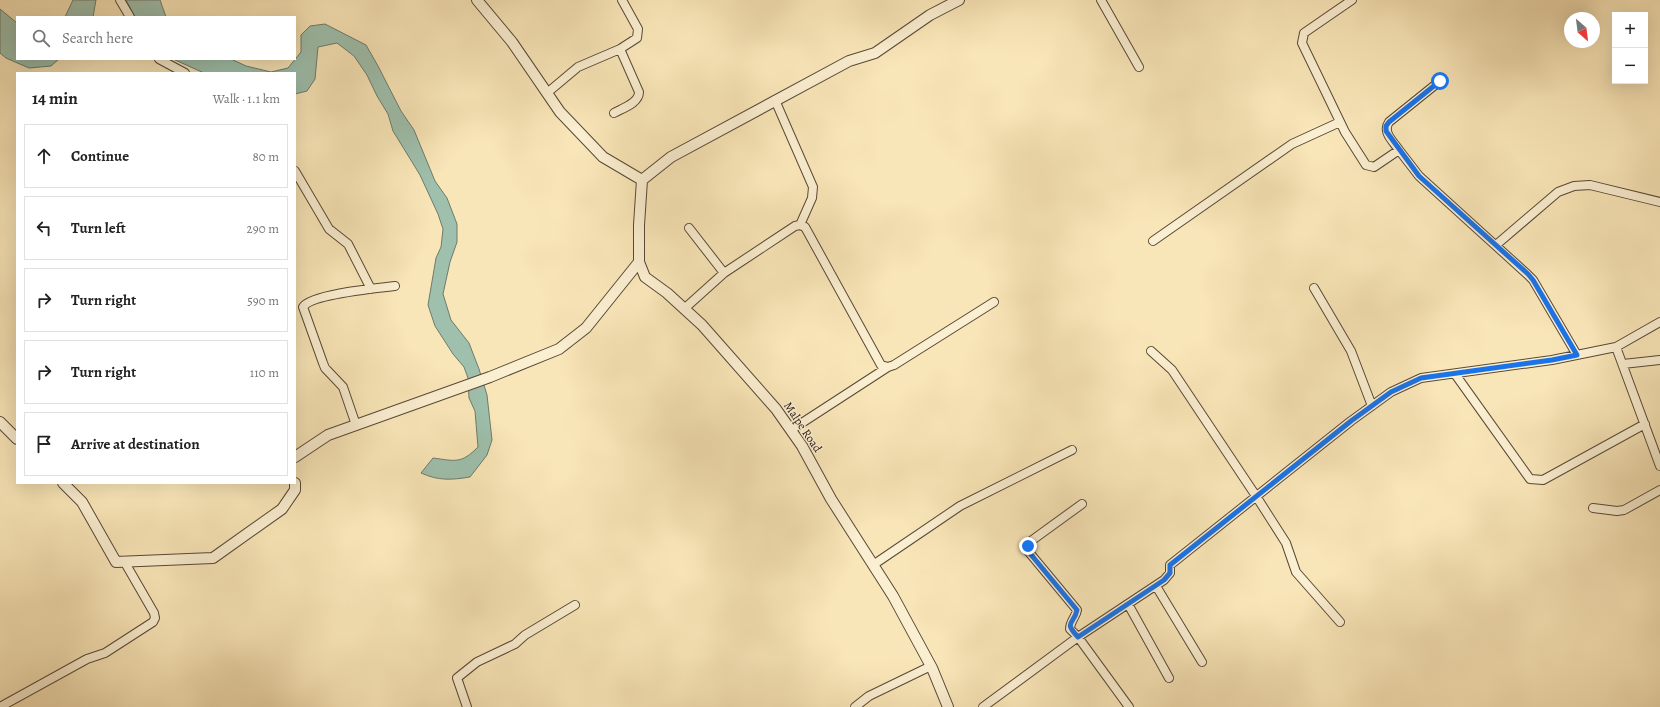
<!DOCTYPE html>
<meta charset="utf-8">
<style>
body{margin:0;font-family:Alegreya,serif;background:#f2f2f2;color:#222}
.controls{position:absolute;right:12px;top:12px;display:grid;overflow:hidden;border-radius:0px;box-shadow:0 4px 16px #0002}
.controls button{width:36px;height:36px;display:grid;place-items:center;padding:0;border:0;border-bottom:1px solid #e0e0e0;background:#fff;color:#222;font:20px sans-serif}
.compass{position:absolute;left:1564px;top:12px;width:36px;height:36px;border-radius:50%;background:#fff;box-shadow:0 4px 16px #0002;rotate:152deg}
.stop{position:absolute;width:12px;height:12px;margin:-9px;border:3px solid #1a73e8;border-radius:50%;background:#fff}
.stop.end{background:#1a73e8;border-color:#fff;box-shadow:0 1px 4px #0008}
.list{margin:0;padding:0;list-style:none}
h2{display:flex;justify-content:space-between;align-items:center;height:52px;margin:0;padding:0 16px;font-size:17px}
h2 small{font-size:13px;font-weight:400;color:#767676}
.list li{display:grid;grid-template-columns:26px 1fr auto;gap:12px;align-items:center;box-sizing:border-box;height:64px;margin:0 8px 8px;padding:0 8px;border:1px solid #e0e0e0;border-radius:0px}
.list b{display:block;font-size:15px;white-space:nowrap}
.list em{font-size:13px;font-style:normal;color:#767676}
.icon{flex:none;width:22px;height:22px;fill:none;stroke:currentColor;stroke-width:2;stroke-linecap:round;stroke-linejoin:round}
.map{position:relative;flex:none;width:1660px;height:707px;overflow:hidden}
.search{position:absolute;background:#fff;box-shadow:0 4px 16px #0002;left:16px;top:16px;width:280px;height:44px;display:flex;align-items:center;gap:10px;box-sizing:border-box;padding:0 14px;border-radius:0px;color:#767676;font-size:15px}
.panel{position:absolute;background:#fff;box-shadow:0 4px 16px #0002;left:16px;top:72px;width:280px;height:412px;border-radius:0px}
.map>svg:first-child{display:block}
.water{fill:#9ec0ad;stroke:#6d7b6d}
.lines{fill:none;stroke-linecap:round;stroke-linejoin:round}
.minor-casing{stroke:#584837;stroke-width:10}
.tertiary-casing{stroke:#584837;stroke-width:12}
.minor{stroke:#fbefd1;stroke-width:8}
.tertiary{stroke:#fbefd1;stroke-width:10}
.route{stroke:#1a73e8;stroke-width:5}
.labels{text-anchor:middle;stroke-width:3;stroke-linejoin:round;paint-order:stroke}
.street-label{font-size:12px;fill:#23140c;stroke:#fbefd1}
</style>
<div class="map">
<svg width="1660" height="707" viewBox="0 0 1660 707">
<rect width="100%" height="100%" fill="#f9e6b8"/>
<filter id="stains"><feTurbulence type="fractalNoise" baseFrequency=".005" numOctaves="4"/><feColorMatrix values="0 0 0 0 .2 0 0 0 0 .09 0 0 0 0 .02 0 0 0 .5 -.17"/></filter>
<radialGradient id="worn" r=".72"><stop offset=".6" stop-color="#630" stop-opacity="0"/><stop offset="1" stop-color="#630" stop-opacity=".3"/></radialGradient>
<path class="water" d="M73,0H96L93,17H65Z
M126,0H160L166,17H135Z
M0,9L17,23V59H59L51,66L29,68L6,58L0,53Z
M325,24L366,45L378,66L401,111L414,130L435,181L447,198L457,224V242L450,262L443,294L451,320L469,343L479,369L487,395L492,440L487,455L470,477C451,480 439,481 421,473L433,458C456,461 461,464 478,447L475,411L469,398L468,378L464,367L453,354L435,326L428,305L436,258L441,247L443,229L438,214L420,175L393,131L388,114L377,96L367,75L354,56L337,43L318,47L315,79L307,91L295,94V73H204L173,59H231L246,66L271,72L288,68L301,52V35L310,26Z"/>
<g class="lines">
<defs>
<path id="minor" d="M120,0L130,17
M1101,0L1139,67
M1352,0L1304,33L1302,43L1345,132L1366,165L1374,167L1399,150L1419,176L1527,274L1533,280L1577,355
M159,59L185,73
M547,93L578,67L620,49L637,38L638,29L622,0
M775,100L813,187L812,198L800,225
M614,113C623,108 639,103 639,92L620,49
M1399,150C1393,141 1382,132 1389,122L1440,81
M295,171L329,229L348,244L371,289
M689,228L724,273
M1153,241L1292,144L1340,122
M1496,245L1558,192L1574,186L1590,185L1660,202
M1314,288L1351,351L1372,406
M684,309L724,273L795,226L800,225L805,227L881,365L888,367L894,365L994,302
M1616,347L1660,466
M1151,351L1172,370L1256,496L1286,543L1296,572L1340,622
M1623,364L1660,360
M1455,374L1530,479L1543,480L1645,424
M356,425L343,387L325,368L323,363L303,307C311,294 378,288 395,286
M791,430L888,367
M1082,504L1031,541L1028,551L1077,610C1076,617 1070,621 1070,629L1078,637L1129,707
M1593,508L1617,511L1624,510L1660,490
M873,565L960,506L1072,450
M1156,586L1202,662
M1128,604L1169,678
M0,707L87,659L105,653L153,622L155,618L154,613L124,561
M467,707L457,678L477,662L515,644L525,635L575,605
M855,707L869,696L931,666
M983,707L1078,637L1164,580L1170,573V565L1351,421L1391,392L1421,378L1552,360L1616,347L1660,322"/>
<path id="tertiary" d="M477,0L512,42L560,112L603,157L642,180
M642,180L639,225V262L645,277L667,293L702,325L776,409L802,446L831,499L893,596L932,668L948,707
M642,180L671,157L849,61L875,53L930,15L959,0
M0,422L17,439
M295,457L328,435L490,377L559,349L586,328L639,262
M63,483L82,502L116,562L213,558L282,509L295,490V483"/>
</defs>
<use href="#minor" class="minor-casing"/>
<use href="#tertiary" class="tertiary-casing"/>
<use href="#minor" class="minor"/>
<use href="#tertiary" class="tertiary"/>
</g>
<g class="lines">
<path class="route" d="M1028,546V551L1077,610C1074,625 1063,621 1078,637L1164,580L1170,573V565L1351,421L1391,392L1421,378L1552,360L1577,355L1533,280L1528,274L1419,176L1386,131V126L1389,122L1440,81"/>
</g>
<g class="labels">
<g class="street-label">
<text transform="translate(803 427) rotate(56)" y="4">Malpe Road</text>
</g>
</g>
<rect width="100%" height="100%" filter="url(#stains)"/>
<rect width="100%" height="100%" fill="url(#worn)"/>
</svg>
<div class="controls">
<button>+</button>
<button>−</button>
</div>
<svg class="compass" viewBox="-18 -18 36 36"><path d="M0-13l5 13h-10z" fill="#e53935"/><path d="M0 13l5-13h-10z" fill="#767676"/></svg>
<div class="stop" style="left:1440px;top:81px"></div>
<div class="stop end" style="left:1028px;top:546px"></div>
<div class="search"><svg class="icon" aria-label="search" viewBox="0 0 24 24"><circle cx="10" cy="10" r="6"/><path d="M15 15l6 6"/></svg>Search here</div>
<section class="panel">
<h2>14 min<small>Walk · 1.1 km</small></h2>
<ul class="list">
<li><svg class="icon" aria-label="ahead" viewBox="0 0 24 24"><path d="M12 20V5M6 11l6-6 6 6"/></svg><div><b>Continue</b></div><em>80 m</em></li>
<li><svg class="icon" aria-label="left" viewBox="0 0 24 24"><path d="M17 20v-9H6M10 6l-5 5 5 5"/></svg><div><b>Turn left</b></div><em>290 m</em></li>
<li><svg class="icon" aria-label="right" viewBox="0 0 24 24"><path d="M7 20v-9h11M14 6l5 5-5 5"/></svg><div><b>Turn right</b></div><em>590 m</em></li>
<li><svg class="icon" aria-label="right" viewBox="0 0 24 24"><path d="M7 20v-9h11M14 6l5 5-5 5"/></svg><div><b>Turn right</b></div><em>110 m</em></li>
<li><svg class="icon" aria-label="arrive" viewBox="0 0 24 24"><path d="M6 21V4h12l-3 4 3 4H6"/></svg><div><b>Arrive at destination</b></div></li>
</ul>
</section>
</div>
